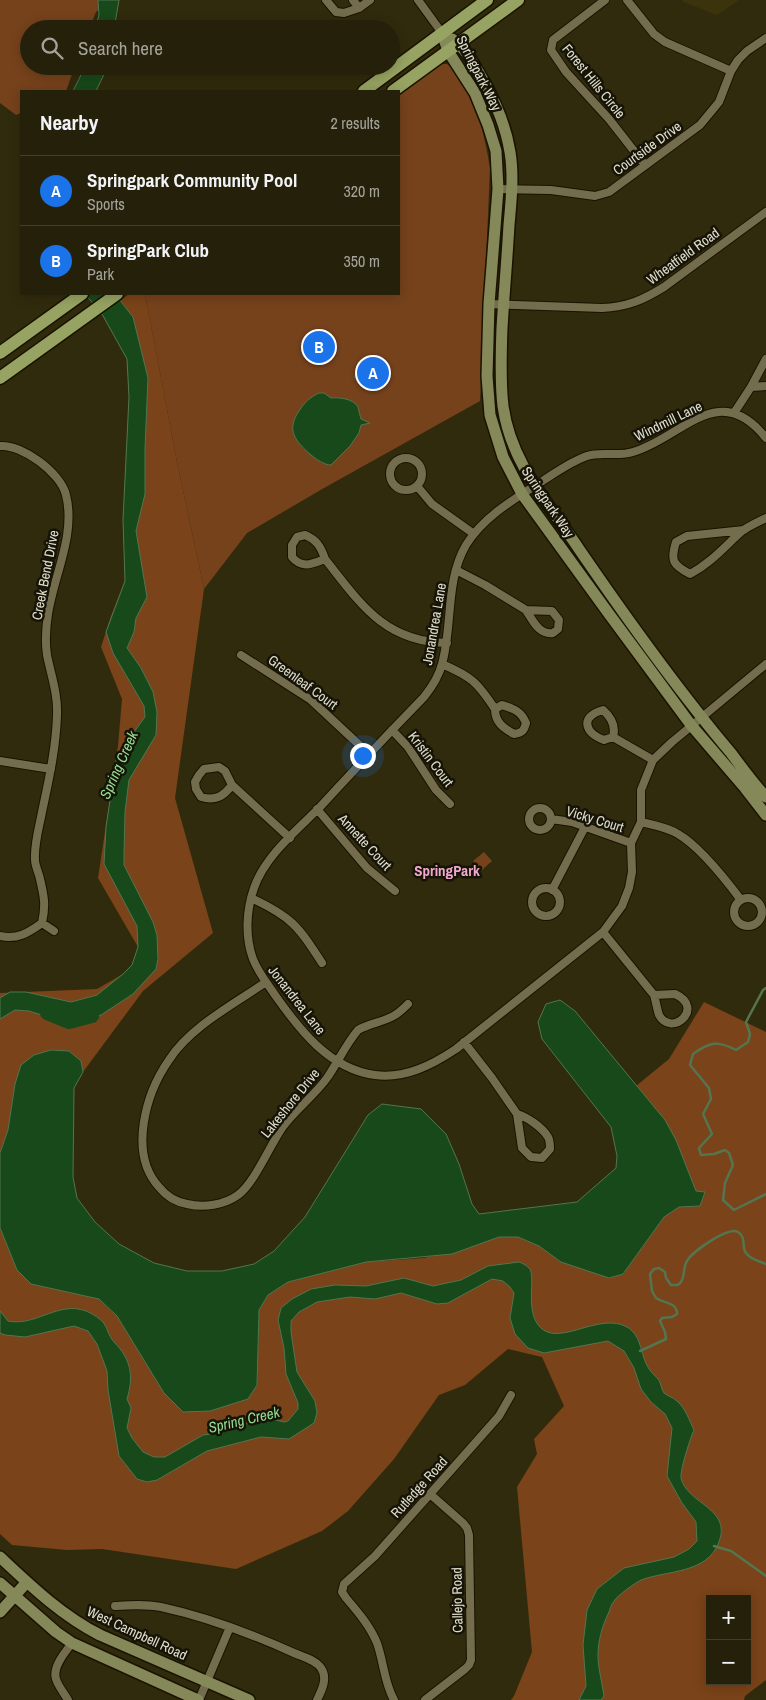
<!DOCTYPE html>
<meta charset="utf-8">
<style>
body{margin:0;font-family:"Archivo Narrow",sans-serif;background:#2d2813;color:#f1f3f6}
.controls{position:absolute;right:15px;bottom:15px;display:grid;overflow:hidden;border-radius:0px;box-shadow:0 2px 12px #0003}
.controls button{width:45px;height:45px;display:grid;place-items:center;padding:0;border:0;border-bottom:1px solid #423e2b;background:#25200a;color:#f1f3f6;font:25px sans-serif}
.you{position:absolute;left:362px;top:755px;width:18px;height:18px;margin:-12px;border:4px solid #fff;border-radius:50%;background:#1a73e8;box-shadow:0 0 0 8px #1a73e833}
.badge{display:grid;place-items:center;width:32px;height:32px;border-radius:50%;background:#1a73e8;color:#fff;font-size:16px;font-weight:700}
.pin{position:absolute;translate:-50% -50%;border:2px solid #fff;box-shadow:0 1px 5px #0006}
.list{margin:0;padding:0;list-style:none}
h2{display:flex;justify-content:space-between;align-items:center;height:65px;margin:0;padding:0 20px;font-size:21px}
h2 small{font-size:16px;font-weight:400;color:#a3a39c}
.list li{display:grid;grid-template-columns:32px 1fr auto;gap:15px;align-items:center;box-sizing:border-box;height:70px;padding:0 20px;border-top:1px solid #423e2b}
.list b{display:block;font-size:19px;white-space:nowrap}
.list p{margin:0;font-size:16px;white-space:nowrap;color:#a3a39c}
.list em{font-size:16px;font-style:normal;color:#a3a39c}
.icon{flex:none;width:28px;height:28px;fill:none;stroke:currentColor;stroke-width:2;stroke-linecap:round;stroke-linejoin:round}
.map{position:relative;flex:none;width:766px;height:1700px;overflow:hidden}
.search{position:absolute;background:#25200a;box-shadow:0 2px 12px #0003;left:20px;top:20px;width:380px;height:55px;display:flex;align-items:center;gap:12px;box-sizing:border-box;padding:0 18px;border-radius:28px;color:#a3a39c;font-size:19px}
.panel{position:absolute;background:#25200a;box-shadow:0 2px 12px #0003;left:20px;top:90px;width:380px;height:205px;border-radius:0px}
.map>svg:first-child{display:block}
.built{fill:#3a330c}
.green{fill:#76421c}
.forest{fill:#7a4319;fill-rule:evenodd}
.water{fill:#17491a;stroke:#53754f}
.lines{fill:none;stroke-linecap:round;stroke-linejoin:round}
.stream{stroke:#53754f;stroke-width:2.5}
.river{stroke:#17491a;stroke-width:14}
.street-casing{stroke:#191300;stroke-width:10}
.secondary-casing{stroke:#191300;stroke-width:14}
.primary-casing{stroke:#191300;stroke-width:15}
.street{stroke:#736d4e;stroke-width:8}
.secondary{stroke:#858858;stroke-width:11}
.primary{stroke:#97a362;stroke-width:12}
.labels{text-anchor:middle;stroke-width:5;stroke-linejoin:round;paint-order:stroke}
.street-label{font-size:14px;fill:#e0ddcc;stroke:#161407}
.water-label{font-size:15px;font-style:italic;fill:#94dc93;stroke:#161407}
.neighbourhood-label{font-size:15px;font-weight:bold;fill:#f2a8ce;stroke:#161407}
</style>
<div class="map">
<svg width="766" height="1700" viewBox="0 0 766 1700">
<rect width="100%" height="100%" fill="#312b0d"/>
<path class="built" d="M682,0H739L717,15L683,2Z"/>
<path class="green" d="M0,0H109L96,12L89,29H29V66H75L66,91H21V113L16,115L0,103Z
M441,64H447C474,82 485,137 490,168L480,401L324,488L247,533L204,589L177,462L145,294H399V95Z
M484,852L492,861L482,870L473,861Z"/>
<path class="forest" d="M129,294H145L177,462L204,589L175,798L213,933L143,991L83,1072L81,1061L69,1051L51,1050L34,1055L15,1084L8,1130L0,1153V993L97,989L123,974L132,965L138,947L98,878L118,746L122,699L101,647L111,616L125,581L123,520L129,397L127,359L102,314Z
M704,1002L766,1032V1680L745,1696L744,1700H511L514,1696L532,1652L517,1487L537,1454L534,1439L564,1406L542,1357L508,1349L465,1385L439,1395L394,1459L348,1511L322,1531L236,1569L102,1549L67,1550L12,1545L0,1534V1228L17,1270L31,1284L99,1299L117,1316L164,1393L248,1399L257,1385L259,1310L268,1295L288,1282L366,1262L424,1258L499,1237H518L539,1246L561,1262L609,1278L623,1274L664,1217L679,1207L700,1206L705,1193L696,1191L665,1120L636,1086L669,1059ZM710,1599H747V1681H710Z"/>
<path class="water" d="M98,0H119L114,29H95L99,15Z
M84,66H108L96,91H73L80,77Z
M85,294H115L133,317L148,378L145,448V494L136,531L147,597L136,618L134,632L127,648L141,668L153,692L157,712L156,735L129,780L125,812L124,854V865L153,922L157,935L158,959L156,969L133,994L101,1015L82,1021L55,1019L29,1011L15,1010L0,1019V998L10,992H26L71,1002L97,995L123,974L132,965L138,947L137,926L104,864L106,827L117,755L145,717L144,706L113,653L106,632L125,581L123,520L129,397L127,359L102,314Z
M375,357L390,366L387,372L383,370L373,387L354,377L358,370L365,374Z
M319,393H324L331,398C339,397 354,399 358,407C359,411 360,416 361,419L370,423L361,425L359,433L350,446L331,465C324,465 316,459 311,455C295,441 286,430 299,411C305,402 309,398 319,393Z
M560,1000L575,1011L665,1120L676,1140L696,1191L705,1192L700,1206L679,1207L664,1217L623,1274L609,1278L561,1262L539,1246L518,1237H499L452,1254L366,1262L288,1282L268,1295L259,1310L257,1385L248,1399L210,1411L183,1412L164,1393L117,1316L99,1299L31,1284L17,1270L0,1228V1153L8,1130L15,1084L21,1065L34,1055L51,1050L69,1051L81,1061L83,1072L74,1088L73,1177L77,1198L95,1222L119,1244L154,1263L187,1271H222L254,1264L274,1251L305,1217L368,1115L382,1104L421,1109L446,1134L459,1164L472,1204L479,1214L577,1202L616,1168L617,1156L611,1127L542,1039L538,1022L546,1004Z
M519,1262C522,1263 526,1265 529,1268C537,1276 523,1313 542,1329C562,1345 600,1312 627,1327C643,1336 640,1358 650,1370C652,1374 656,1376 658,1379C661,1382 661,1389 664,1393C667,1396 673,1397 677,1401C686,1409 689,1420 694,1430C690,1439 680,1470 681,1478C687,1504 732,1508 719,1542C707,1574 668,1570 641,1580C635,1583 618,1595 614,1601C611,1604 610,1610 608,1614C602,1627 598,1641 598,1655C598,1668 602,1682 604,1696L601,1700H579L586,1686L583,1645L587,1610L597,1589L624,1568L674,1557L689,1549L697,1541L696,1522L682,1503L667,1476L672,1428L665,1414L651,1402L641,1389L634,1368L624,1351L608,1341L544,1353L528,1348L515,1334L510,1318L514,1293L510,1287L503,1281L492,1279L448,1303L437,1304L401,1293L375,1299L350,1297L317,1302L299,1312L291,1321V1332L297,1372L315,1401L317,1413L314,1423L289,1439L261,1437L207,1451L157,1480L147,1482L137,1479L119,1456L108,1390L107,1371L97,1344L88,1331L74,1326L25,1337L5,1335L0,1333V1311L8,1321C41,1328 67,1289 103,1322C107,1327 108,1335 114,1342C131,1359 134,1376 127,1399L131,1408L127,1428L132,1438L143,1452L154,1457H165L203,1435L218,1433L235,1426L272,1419L284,1422L288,1421L298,1409V1403L286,1374L284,1348L278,1320L281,1308L292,1299L311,1289L335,1285L366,1286L404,1278L433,1286L461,1280L488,1266Z"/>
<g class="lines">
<path class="stream" d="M766,988L763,990L746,1022L750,1034L748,1042L736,1050C717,1040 710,1042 693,1054L690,1065L709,1088L711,1099L703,1114L712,1134L699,1148L701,1155L714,1154L725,1150L729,1153L733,1165L725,1183L723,1200L734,1210L766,1194
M640,1351L666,1339L665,1332L660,1321L662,1318L672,1317L677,1314C677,1302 665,1304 656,1298L652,1291L650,1274L654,1269L659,1268L665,1272L666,1278L671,1285H678C686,1279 682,1269 687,1261C692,1252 728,1226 738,1232C747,1238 741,1246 746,1253C751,1260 759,1261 766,1264
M714,1546L731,1551L766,1576"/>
<path class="river" d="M47,1013L69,1022L92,1016"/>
<defs>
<path id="street" d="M326,0L336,12L344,13L359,8L353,0
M418,0L442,33
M605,0L553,40L551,50L566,72L609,119L645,165
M627,0L654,34L665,42L731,71
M359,8L370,0
M498,189L551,190L595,196L609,192L700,125L719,102L731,71L738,60L747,51L766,38
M489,304L602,308C627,307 643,300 664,287L766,212
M766,359L751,387L766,386
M734,413L751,387
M766,438C718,378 682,438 633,452C618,457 601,451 587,456C572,461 558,471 544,480C516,498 484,516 466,545C445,581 453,625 442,664C439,676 432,687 424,697C389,733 354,770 320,807C296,831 265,856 254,888C246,911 245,937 253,959C258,972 267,983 275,995C299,1029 329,1069 375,1075C405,1079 432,1065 456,1049L603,932L622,906L629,888L632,872L631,843L641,822V790L653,760L672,742L766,664
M0,446C22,444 61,473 66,495C76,535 54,575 48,614C46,627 45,642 47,655C51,675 58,694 57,715C56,748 49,779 42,812C39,828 34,844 35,860C35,866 39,873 40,879C44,896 46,905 42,923C28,933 17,940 0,936
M390 474a16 16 0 1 1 32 0a16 16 0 1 1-32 0Z
M417,486L432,504L474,534
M744,530L687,536L676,542C670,561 673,565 690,574C711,563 725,546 742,531C749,526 758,522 766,518
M305,535C317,540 321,547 325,559C312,564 302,569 292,557V545L297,537Z
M325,559C360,603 384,642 447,643
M456,570L485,585L526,610L552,611L559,620L558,629L553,633C539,635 533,621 526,610
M241,655L311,700L369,754
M442,664C472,677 477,682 495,709
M502,705C514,709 521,711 526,723C524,731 522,733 514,734C503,728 495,722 495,709Z
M392,730L408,747L436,790L450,804
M613,737C616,726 611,717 603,710C579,717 585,733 604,740L613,737L653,760
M0,761L51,769
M232,785C223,797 215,801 201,797L196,789L195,782L199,775L204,769L219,767L225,771L232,785L290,838
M529 819a11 11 0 1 1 22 0a11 11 0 1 1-22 0Z
M317,809L367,868L395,891
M551,819L572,822L631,843
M641,822C653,825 667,827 678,834C699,846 726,880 741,900
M532 902a14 14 0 1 1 28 0a14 14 0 1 1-28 0Z
M552,890L585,827
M734 912a14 14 0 1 1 28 0a14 14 0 1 1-28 0Z
M251,898C292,917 298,926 322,963
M42,923L54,931
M603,932L654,995
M266,982C234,1004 190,1027 169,1060C146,1093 128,1153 159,1187C166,1196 176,1202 187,1204C204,1208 224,1205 238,1195C255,1182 269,1147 282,1128C295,1110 314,1096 327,1078C338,1062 346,1044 358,1030C370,1023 384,1022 395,1015C400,1012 404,1008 408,1004
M675,994C706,1008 671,1038 659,1015C657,1009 656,1002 654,995Z
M464,1042L492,1078L517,1114C527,1117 542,1127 548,1137C550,1140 550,1145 550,1149L542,1158L531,1157L522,1148L517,1114
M115,1606C131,1605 145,1604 161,1607C207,1617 252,1634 294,1653C303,1657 316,1660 321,1668C328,1678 322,1690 317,1700
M68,1700C64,1693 58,1686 56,1679C52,1667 66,1651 72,1643
M199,1700L230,1627
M394,1700C384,1682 384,1663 377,1643C370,1626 358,1612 346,1598L342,1592L344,1584L375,1556L430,1494L499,1416L511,1395
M425,1700L465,1669L469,1665L471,1660L469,1535L467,1528L463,1523L430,1494"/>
<path id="secondary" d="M442,33L448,51L475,93L488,125L496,151L498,189L489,304L487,376L490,415L503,457L522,494L609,614L691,725L745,788L766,815
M452,39C466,48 474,65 483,80C495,101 506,127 510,152C514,176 511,202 509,225C507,260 504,294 502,328C501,354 500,381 503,406C511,464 548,502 579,549C627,619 676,688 731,753C742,768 753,783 766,797
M0,1557C31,1586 61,1615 100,1635L249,1700
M0,1583L56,1632L72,1643L198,1700
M0,1612L27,1582"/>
<path id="primary" d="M364,91L487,0
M393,91L518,0
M0,353L82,294
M0,378L117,294"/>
</defs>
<use href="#street" class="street-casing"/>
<use href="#secondary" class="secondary-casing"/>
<use href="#primary" class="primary-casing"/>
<use href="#street" class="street"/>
<use href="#secondary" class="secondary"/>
<use href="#primary" class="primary"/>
</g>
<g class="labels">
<g class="street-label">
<text transform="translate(479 73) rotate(63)" y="5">Springpark Way</text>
<text transform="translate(594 81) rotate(51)" y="5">Forest Hills Circle</text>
<text transform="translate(647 148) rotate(-36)" y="5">Courtside Drive</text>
<text transform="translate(683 256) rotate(-36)" y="5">Wheatfield Road</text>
<text transform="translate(668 421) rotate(-26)" y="5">Windmill Lane</text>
<text transform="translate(548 502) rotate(56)" y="5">Springpark Way</text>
<text transform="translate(45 575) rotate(-79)" y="5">Creek Bend Drive</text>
<text transform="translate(434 624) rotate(-80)" y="5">Jonandrea Lane</text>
<text transform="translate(303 682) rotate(36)" y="5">Greenleaf Court</text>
<text transform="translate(431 759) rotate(53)" y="5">Kristin Court</text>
<text transform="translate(595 819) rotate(17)" y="5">Vicky Court</text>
<text transform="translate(365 842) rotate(47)" y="5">Annette Court</text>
<text transform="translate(297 1000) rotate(52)" y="5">Jonandrea Lane</text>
<text transform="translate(290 1103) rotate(-51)" y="5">Lakeshore Drive</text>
<text transform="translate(419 1487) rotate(-48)" y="5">Rutledge Road</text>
<text transform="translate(457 1600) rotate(-91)" y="5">Callejo Road</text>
<text transform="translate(137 1633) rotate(25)" y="5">West Campbell Road</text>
</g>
<g class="water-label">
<text transform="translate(119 765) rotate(-66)" y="5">Spring Creek</text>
<text transform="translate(244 1420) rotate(-13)" y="5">Spring Creek</text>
</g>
<g class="neighbourhood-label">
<text x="447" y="876">SpringPark</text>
</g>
</g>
</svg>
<div class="controls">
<button>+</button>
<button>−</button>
</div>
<div class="you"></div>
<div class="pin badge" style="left:373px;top:373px">A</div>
<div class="pin badge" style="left:319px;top:347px">B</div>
<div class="search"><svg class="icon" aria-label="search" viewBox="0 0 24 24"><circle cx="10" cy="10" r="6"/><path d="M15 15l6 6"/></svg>Search here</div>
<section class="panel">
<h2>Nearby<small>2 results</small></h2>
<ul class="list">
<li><span class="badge">A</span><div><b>Springpark Community Pool</b><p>Sports</p></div><em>320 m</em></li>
<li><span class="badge">B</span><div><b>SpringPark Club</b><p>Park</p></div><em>350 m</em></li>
</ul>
</section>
</div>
